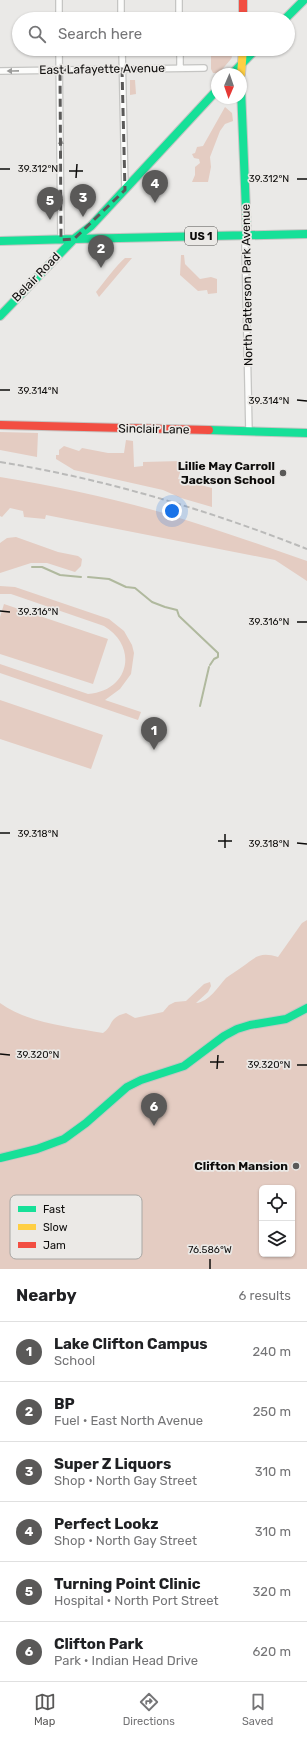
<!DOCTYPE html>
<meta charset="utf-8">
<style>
body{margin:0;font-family:Rubik,sans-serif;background:#f2f2f2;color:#202124}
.controls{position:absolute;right:12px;bottom:12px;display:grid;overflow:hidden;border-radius:6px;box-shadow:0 1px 3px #0004}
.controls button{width:36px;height:36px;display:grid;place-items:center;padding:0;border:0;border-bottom:1px solid #e0e0e0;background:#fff;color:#202124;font:20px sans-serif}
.compass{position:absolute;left:211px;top:68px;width:36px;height:36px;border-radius:50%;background:#fff;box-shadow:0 1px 3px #0004;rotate:182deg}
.you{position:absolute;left:172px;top:511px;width:14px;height:14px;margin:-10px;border:3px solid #fff;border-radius:50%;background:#1a73e8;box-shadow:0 0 0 6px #1a73e833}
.badge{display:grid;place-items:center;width:26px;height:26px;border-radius:50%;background:#5a5958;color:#fff;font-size:13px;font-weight:700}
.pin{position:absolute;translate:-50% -33px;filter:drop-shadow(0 1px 2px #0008)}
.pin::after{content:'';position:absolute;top:21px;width:14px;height:12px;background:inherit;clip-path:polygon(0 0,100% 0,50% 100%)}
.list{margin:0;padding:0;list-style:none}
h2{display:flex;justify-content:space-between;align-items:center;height:52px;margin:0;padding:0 16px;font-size:17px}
h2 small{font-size:13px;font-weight:400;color:#757577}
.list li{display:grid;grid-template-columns:26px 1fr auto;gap:12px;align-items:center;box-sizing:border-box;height:60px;padding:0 16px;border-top:1px solid #e0e0e0}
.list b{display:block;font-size:15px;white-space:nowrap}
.list p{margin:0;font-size:13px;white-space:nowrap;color:#757577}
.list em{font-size:13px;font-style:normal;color:#757577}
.icon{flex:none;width:22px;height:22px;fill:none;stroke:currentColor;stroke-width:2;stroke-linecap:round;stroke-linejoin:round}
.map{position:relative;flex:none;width:307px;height:1269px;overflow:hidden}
.search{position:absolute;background:#fff;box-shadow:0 1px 3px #0004;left:12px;right:12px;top:12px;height:44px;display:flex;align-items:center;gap:10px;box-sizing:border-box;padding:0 14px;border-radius:22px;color:#757577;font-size:15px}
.sheet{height:412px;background:#fff}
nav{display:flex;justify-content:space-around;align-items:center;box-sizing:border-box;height:56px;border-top:1px solid #e0e0e0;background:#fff;font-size:11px;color:#757577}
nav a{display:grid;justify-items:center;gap:2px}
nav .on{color:#5a5958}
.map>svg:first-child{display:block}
.green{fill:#e4ccc2;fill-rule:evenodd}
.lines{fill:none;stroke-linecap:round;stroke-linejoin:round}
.stream{stroke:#b0b99e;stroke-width:2}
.street-casing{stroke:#c5c5c3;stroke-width:8}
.fast-casing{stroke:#c5c5c3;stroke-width:10}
.slow-casing{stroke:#c5c5c3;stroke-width:10}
.jam-casing{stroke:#c5c5c3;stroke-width:10}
.street{stroke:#fcfcfb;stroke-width:5.5}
.fast{stroke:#16e098;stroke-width:8}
.slow{stroke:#ffcf43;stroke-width:8}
.jam{stroke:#f24e42;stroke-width:8}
.rail{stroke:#babab9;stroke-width:2;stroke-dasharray:6 3;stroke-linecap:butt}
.oneway{fill:#9c9c9b}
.marked{fill:none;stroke:#5a5958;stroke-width:3;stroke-dasharray:8 5;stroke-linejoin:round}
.ticks{fill:none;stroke:#0d0c0b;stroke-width:1.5}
.poi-dot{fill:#5a5958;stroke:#ebe9e6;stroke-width:1.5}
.labels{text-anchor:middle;stroke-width:3.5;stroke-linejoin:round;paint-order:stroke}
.shield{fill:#ebe9e6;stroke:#504e4d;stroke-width:1}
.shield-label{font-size:11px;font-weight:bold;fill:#0d0c0b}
.street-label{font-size:12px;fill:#0d0c0b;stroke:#ebe9e6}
.poi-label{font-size:12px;font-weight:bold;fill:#0d0c0b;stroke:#ebe9e6;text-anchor:end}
.key{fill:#ebe9e6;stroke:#a8a7a4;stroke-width:1}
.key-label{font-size:11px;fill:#0d0c0b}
.ticks-label{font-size:10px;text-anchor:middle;fill:#0d0c0b;stroke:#ebe9e6;stroke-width:3.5;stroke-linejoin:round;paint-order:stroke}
</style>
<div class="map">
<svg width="307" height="1269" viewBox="0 0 307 1269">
<rect width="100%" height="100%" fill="#eae9e7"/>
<path class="green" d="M226,53L231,54L232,57L231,59L219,73H213L211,69V55L216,54L222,56Z
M130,80H135L136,94L130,95Z
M225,107L232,113L233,121L225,124L220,131L210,157L211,167L208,182H192L195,175V167L200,163L199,159L194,158L192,154L195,153L197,147L203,146Z
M181,255H184L185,264L200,279L211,277L217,279V293L208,294L207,290L198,291L180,275Z
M125,258H132L99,297L96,292C106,280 114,268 125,258Z
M0,432L38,433L37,457L0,450Z
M126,440L133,441L134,467L143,466V462L181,461L182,466L178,479L212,488V507L181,498L163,490L74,470L56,459V455H59V450L64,446L79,451L82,448L108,453H124Z
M0,477C54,486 108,497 160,512C210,527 258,544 307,561V581L275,560L46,515L45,519L24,517L23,511L10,508L2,517L0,516Z
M16,537L58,552L78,556L82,559L81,566L75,572L47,563H31L0,573V543L7,538Z
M0,586L15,587L109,619L124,631L132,645L134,653L131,674L120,689L105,700L141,712L138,720L0,673V664L88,694C129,691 139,647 104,626L11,594H0Z
M4,604L108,639L93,684L0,654V617Z
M0,700L103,735L91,769L0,739Z
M307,920V1269H0V1003C27,1023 70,1027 103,1033C114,1026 107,1018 126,1013L135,1018L163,1012L169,1005L175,1002L186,1001L204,984L210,982L211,986L208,992L196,1003C209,1002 218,987 226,978C231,974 237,971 242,967C255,958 259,951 278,957L302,923ZM262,1188H292V1254H262Z"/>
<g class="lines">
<path class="stream" d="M32,567H42L60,575L81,577
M88,577L109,579L126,587L135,588L152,602L165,607L177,610L179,616L218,653V657L214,659L210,665
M200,706L209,667"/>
<defs>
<path id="street" d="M59,0V19
M121,0V19
M179,0V19
M59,49L61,240
M122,49L125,190
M180,49V68
M0,71L204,68
M247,235L245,245L249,432"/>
<path id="fast" d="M285,19L304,0
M232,74L256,49
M241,89L247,235
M0,241L74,239L91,226L217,90
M0,316L74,239L307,234
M209,430L307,433
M0,1158L37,1149L64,1139L86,1123L127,1087L141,1080L184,1066L224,1036L237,1029L250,1025L286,1019L307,1008"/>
<path id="slow" d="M241,74L243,49"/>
<path id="jam" d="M243,0V19
M0,425L209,430"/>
</defs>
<use href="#street" class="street-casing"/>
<use href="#fast" class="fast-casing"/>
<use href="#slow" class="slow-casing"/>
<use href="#jam" class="jam-casing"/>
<use href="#street" class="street"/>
<use href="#fast" class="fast"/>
<use href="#slow" class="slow"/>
<use href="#jam" class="jam"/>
<path class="rail" d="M0,462C105,479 208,510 307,549"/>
</g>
<defs><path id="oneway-solid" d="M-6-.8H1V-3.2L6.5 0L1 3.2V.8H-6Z"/></defs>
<g class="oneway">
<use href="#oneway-solid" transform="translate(13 71) rotate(179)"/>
<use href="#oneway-solid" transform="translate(61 145) rotate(-91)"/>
</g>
<path class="marked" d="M122,69L125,190L74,239L61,240L60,70Z"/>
<path class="ticks" d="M0,169H10M69,171H83M76,178L77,164M297,179H307M0,390H10M297,400L307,401M0,611L10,612M297,622H307M0,833H10M218,841H232M297,843L307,844M225,848V834M0,1054L10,1055M210,1062H224M297,1065H307M217,1069L218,1055M210,1269V1259"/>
<g class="poi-dot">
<circle cx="283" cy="473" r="4"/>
<circle cx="296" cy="1166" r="4"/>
</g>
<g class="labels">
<rect class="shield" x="185" y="227" width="32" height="18" rx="3"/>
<g class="shield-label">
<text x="201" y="240">US 1</text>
</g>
<g class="street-label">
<text transform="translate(102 69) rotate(-1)" y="4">East Lafayette Avenue</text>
<text transform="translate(36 277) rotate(-46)" y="4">Belair Road</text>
<text transform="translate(247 285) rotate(-91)" y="4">North Patterson Park Avenue</text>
<text transform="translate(154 429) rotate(1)" y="4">Sinclair Lane</text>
</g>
<g class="poi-label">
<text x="275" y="470">Lillie May Carroll<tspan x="275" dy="14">Jackson School</tspan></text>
<text x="288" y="1170">Clifton Mansion</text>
</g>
</g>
<rect x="10" y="1195" width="132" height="64" rx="6" class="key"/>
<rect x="18" y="1206" width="18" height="6" fill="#16e098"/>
<rect x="18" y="1224" width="18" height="6" fill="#ffcf43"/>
<rect x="18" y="1242" width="18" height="6" fill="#f24e42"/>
<g class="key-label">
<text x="43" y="1213">Fast</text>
<text x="43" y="1231">Slow</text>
<text x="43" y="1249">Jam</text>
</g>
<g class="ticks-label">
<text x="38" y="172">39.312°N</text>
<text x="269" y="182">39.312°N</text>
<text x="38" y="394">39.314°N</text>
<text x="269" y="404">39.314°N</text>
<text x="38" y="615">39.316°N</text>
<text x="269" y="625">39.316°N</text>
<text x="38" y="837">39.318°N</text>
<text x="269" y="847">39.318°N</text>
<text x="38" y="1058">39.320°N</text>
<text x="269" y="1068">39.320°N</text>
<text x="210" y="1253">76.586°W</text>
</g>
</svg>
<div class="controls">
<button><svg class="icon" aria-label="locate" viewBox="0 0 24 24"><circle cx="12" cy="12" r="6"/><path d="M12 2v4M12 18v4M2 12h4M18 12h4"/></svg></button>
<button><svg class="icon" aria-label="layers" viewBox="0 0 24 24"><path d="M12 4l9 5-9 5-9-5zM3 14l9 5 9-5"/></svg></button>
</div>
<svg class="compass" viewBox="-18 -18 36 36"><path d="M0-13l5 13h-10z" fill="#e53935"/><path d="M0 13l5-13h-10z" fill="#757577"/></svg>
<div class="you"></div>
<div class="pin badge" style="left:154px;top:750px">1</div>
<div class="pin badge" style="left:101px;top:268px">2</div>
<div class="pin badge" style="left:83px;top:217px">3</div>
<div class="pin badge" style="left:155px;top:203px">4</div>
<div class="pin badge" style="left:50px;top:220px">5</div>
<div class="pin badge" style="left:154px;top:1126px">6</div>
<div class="search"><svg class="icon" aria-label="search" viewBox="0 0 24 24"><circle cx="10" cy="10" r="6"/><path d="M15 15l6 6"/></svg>Search here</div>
</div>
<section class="sheet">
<h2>Nearby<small>6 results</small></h2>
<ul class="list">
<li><span class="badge">1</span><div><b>Lake Clifton Campus</b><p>School</p></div><em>240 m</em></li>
<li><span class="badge">2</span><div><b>BP</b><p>Fuel · East North Avenue</p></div><em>250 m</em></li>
<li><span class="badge">3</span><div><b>Super Z Liquors</b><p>Shop · North Gay Street</p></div><em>310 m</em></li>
<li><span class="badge">4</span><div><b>Perfect Lookz</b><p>Shop · North Gay Street</p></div><em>310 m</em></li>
<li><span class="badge">5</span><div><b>Turning Point Clinic</b><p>Hospital · North Port Street</p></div><em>320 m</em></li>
<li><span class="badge">6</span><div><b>Clifton Park</b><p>Park · Indian Head Drive</p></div><em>620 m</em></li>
</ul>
</section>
<nav>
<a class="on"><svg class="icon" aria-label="map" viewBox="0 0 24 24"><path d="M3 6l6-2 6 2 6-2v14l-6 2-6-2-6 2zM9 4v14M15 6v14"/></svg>Map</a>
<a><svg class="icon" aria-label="directions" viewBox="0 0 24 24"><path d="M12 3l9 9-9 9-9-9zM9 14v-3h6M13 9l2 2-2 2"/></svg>Directions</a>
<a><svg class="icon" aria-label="saved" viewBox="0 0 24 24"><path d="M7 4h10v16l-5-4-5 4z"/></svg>Saved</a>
</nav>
